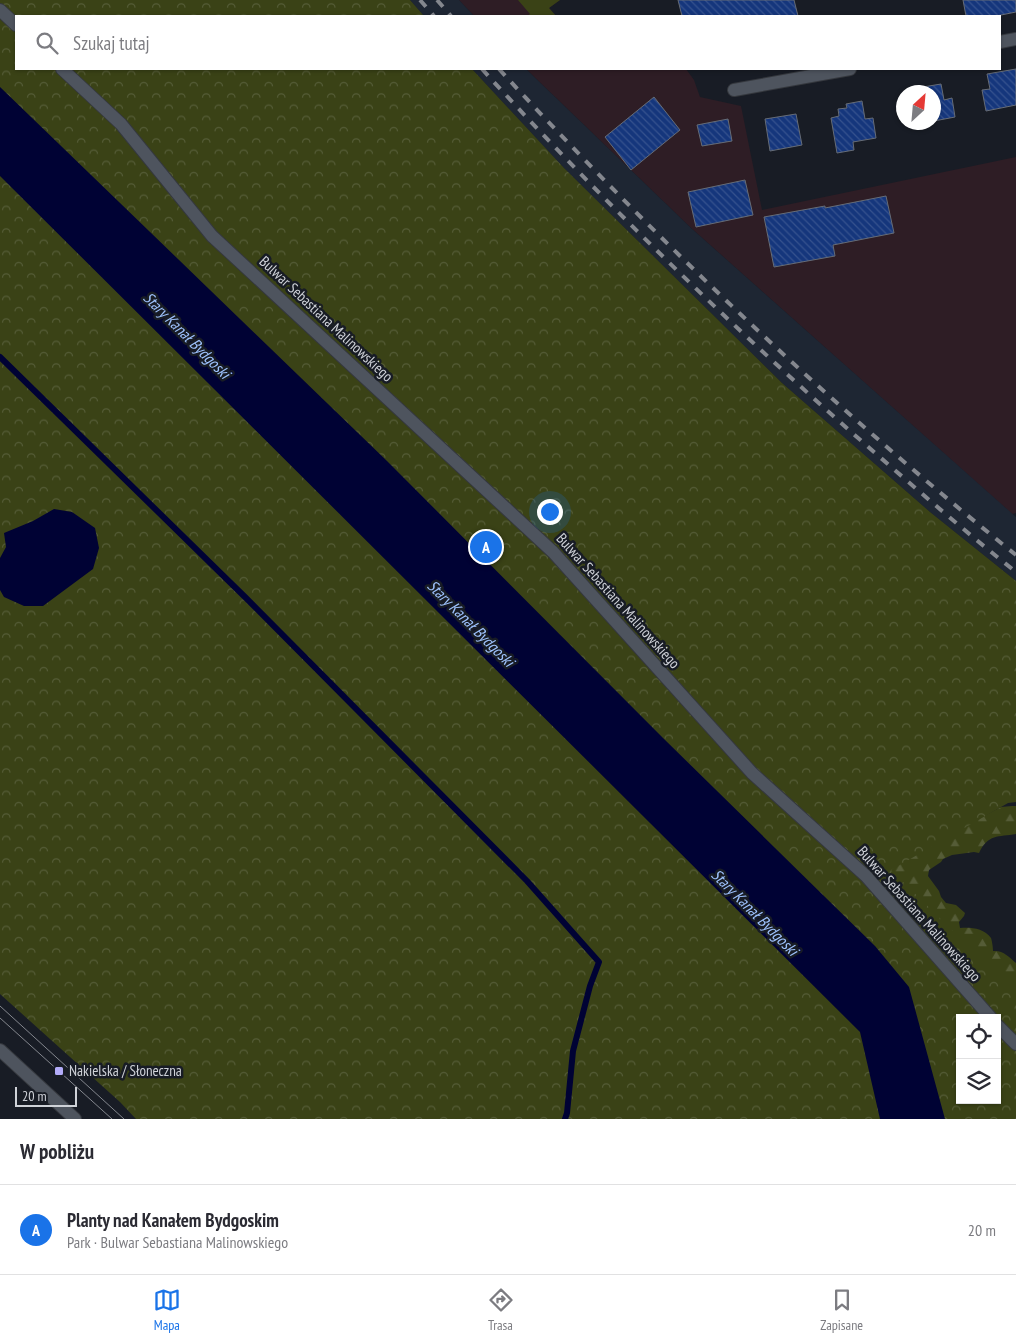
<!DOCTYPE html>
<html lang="pl">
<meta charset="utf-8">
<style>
body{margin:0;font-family:"PT Sans Narrow",sans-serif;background:#f7f7f7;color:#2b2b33}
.controls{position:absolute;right:15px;bottom:15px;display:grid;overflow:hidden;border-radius:0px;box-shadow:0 1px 4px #0004}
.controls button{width:45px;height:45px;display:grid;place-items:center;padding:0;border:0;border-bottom:1px solid #e1e1e2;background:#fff;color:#2b2b33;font:25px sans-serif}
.compass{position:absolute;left:896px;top:85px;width:45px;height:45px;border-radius:50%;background:#fff;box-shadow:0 1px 4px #0004;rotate:26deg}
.scale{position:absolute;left:15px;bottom:12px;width:62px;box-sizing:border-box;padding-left:5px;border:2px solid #cfd2d8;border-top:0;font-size:14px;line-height:18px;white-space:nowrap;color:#cfd2d8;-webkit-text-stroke:4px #181c25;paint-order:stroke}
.you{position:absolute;left:549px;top:511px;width:18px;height:18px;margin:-12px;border:4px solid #fff;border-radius:50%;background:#1a73e8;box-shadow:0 0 0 8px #1a73e833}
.badge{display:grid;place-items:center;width:32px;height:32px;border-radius:50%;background:#1a73e8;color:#fff;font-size:16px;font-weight:700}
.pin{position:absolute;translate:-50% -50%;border:2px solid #fff;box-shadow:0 1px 5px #0006}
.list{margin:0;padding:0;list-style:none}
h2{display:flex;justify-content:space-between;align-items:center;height:65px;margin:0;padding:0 20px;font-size:21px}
h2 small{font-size:16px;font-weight:400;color:#7c7c81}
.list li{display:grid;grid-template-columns:32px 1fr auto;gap:15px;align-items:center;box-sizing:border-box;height:90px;padding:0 20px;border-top:1px solid #e1e1e2}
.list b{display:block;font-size:19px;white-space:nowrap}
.list p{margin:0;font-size:16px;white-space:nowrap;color:#7c7c81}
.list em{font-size:16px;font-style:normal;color:#7c7c81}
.icon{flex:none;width:28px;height:28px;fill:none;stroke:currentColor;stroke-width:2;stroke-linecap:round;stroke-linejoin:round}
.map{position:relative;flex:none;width:1016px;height:1119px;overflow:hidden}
.search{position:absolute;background:#fff;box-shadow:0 1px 4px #0004;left:15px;right:15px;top:15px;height:55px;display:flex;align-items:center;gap:12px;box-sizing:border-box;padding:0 18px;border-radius:0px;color:#7c7c81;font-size:19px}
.sheet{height:155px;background:#fff}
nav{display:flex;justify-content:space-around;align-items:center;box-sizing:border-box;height:70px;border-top:1px solid #e1e1e2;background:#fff;font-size:14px;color:#7c7c81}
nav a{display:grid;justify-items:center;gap:2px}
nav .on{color:#1a73e8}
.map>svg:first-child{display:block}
.industrial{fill:#2e1d25}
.built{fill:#1e2633}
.green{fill:#3a4216}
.forest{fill:url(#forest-firs)}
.park{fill:url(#park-crowns);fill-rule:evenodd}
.water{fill:#000234}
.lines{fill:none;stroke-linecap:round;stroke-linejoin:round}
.stream{stroke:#000234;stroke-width:6}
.building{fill:url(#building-back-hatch);stroke:#666c76}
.pedestrian-casing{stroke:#35383e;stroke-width:14}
.minor-casing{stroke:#35383e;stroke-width:14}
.secondary-casing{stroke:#35383e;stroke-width:14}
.pedestrian{stroke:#4e545e;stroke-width:12}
.minor{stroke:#4e545e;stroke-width:12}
.secondary{stroke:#4e545e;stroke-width:12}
.tram{stroke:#84878e;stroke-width:1}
.rail{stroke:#84878e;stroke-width:4;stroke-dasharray:9 9;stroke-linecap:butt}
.poi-dot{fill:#b3acf9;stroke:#181c25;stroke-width:2}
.labels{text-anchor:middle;stroke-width:5;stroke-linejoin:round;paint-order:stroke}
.street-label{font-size:15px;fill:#cfd2d8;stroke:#181c25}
.poi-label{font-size:15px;fill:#cfd2d8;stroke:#181c25;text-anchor:start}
.water-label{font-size:16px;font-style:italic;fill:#9ec2fd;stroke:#181c25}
</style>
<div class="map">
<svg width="1016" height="1119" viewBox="0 0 1016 1119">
<defs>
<pattern id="forest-firs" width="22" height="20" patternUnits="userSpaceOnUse" patternTransform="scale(1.25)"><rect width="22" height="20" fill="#3a4216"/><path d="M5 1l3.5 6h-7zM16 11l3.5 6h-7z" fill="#555c37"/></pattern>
<pattern id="park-crowns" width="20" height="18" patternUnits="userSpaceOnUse" patternTransform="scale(1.25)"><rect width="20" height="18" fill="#3a4216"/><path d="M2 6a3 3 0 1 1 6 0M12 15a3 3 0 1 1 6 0" fill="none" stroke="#555c37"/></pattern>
<pattern id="building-back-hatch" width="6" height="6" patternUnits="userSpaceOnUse" patternTransform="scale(1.25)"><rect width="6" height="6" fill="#15367c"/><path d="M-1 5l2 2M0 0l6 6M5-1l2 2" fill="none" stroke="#36528e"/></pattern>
</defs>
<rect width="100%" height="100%" fill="#181c25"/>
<path class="industrial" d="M459,0H560L549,8L556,16H474Z
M526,69H686L694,80L700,97L741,106L762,210L1016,157V513L1012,514L691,228Z"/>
<path class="built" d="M410,0H459L474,16H424Z
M472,69H526L691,228L1016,517V581L930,512L782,383L564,168Z"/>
<path class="green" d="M518,0H560L549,8L556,16H527L530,14Z"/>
<path class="forest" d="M1012,806H1016V834C998,837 988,834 979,853L974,852L952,855L943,859L941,862L929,870L928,876L939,891L941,897L946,903L956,905L965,913L964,916L959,922L960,928C970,927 984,928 991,938C992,941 993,947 993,951C1003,950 1009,957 1016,963V1036L880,872L1001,807Z"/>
<path class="park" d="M0,0H410L424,16H16V69H472L564,168L782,383L930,512L1016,581V802L1008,803L891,870L1016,993V1119H136L120,1102L0,994ZM960,1018H997V1100H960Z"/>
<path class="water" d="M0,87L387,461L663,738L875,946L909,987L945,1119H880L860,1032L0,176Z
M54,509L72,512L95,528L99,548L93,569L43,606H24L4,597L0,590V558L6,547L4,533L33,521Z"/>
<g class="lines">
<path class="stream" d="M0,357L245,597L527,881L599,962L590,986L573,1051L567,1113L565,1119"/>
</g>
<path class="building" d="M678,0H794L798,16H682Z
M963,0H1016V12L996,16H966Z
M1016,69V105L986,111L982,90L990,89L987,74Z
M941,84L944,100L952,98L955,117L934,121V92H910L911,89Z
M654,97L680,130L631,170L605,137Z
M862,101L865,119L873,118L876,138L853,142L854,150L837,153L831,118L839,116L838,109L847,108L846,104Z
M796,114L802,145L770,151L765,119Z
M728,119L732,141L702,146L697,125Z
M745,180L753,215L696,227L688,192Z
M886,196L894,233L833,245L835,256L774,267L764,217L825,206V208Z"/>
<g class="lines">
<defs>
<path id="pedestrian" d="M0,10L16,25
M62,69L121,124L212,236L553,552L752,773L866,876L991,1018
M997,1025L1016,1044"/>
<path id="minor" d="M1000,42L1016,39
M734,90L850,69"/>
<path id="secondary" d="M0,1050L75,1119"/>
</defs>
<use href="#pedestrian" class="pedestrian-casing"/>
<use href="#minor" class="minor-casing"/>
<use href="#secondary" class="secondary-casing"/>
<use href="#pedestrian" class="pedestrian"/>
<use href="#minor" class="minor"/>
<use href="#secondary" class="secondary"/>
<path class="tram" d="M0,1006L124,1119
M0,1018L112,1119"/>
<path class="rail" d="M420,0L434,16
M437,0L451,16
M482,69C605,204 737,332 874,452C921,493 968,534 1016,572
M499,69C659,243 832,407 1016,555"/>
</g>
<rect class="poi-dot" x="54" y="1066" width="10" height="10" rx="2.5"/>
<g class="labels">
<g class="street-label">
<text transform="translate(326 319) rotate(43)" y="5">Bulwar Sebastiana Malinowskiego</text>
<text transform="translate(618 601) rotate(48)" y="5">Bulwar Sebastiana Malinowskiego</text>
<text transform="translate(919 914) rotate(48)" y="5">Bulwar Sebastiana Malinowskiego</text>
</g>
<g class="poi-label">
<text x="69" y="1076">Nakielska / Słoneczna</text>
</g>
<g class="water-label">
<text transform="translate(187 335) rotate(45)" y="6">Stary Kanał Bydgoski</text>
<text transform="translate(471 623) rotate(45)" y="6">Stary Kanał Bydgoski</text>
<text transform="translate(755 912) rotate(45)" y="6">Stary Kanał Bydgoski</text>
</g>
</g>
</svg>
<div class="controls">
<button><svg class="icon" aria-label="locate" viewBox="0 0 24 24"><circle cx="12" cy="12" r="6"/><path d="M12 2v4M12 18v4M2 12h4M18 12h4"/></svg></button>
<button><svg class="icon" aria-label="layers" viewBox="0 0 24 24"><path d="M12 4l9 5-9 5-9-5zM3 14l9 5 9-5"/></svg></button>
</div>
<svg class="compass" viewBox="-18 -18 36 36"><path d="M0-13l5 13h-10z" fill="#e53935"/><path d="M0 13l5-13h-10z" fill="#7c7c81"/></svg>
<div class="scale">20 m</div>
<div class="you"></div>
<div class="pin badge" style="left:486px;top:547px">A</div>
<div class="search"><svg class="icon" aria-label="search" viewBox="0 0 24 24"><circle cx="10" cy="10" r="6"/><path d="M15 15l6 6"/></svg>Szukaj tutaj</div>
</div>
<section class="sheet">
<h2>W pobliżu<small></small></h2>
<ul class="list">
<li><span class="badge">A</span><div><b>Planty nad Kanałem Bydgoskim</b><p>Park · Bulwar Sebastiana Malinowskiego</p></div><em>20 m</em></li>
</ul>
</section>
<nav>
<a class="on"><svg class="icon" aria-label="map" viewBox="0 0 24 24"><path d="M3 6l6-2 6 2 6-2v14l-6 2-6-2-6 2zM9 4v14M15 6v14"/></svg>Mapa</a>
<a><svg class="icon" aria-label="directions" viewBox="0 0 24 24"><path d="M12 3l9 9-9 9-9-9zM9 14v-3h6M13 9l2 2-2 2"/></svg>Trasa</a>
<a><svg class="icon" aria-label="saved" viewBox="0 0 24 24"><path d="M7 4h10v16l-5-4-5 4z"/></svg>Zapisane</a>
</nav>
